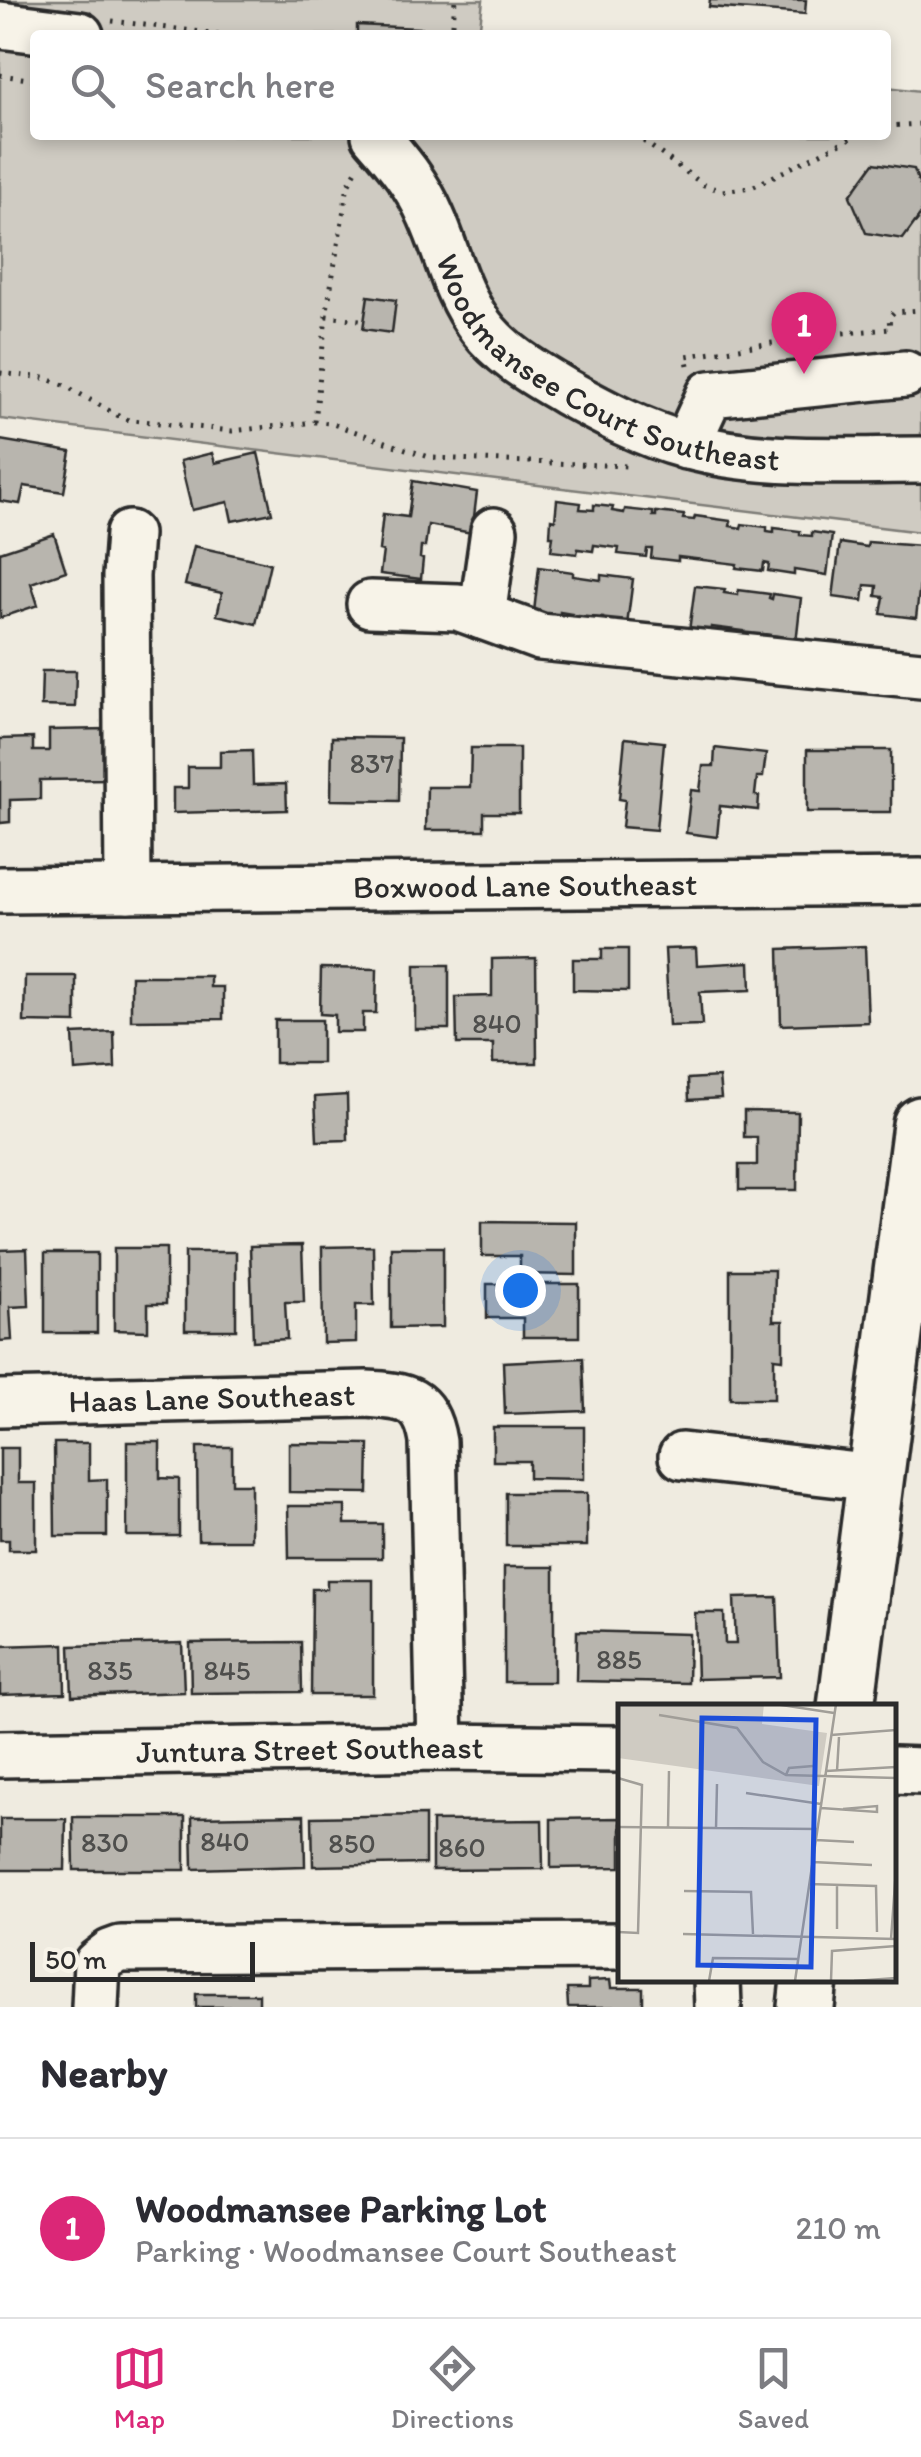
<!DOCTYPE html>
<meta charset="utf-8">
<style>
body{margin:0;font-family:Itim,sans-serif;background:#f2f2f3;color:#2b2b33}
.scale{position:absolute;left:30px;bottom:25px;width:225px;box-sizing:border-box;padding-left:10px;border:5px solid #2b2b2b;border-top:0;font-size:28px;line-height:35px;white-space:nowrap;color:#2b2b2b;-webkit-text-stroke:8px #f7f3e8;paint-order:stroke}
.you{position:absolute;left:520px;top:1290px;width:35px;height:35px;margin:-25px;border:8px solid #fff;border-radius:50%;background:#1a73e8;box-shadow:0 0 0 15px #1a73e833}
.badge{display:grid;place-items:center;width:65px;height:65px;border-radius:50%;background:#db2777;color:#fff;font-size:32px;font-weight:700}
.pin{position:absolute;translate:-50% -82px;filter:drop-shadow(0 2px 5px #0008)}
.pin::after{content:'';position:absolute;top:52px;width:35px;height:30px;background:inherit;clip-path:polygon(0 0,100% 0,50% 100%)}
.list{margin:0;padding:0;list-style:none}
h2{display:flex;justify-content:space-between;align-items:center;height:130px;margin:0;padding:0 40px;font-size:42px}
h2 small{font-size:32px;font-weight:400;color:#7c7c81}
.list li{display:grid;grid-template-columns:65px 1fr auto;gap:30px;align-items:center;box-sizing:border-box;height:180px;padding:0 40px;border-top:2px solid #e1e1e2}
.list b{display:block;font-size:38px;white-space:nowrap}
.list p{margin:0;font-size:32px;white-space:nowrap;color:#7c7c81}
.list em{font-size:32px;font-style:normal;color:#7c7c81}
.icon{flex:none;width:55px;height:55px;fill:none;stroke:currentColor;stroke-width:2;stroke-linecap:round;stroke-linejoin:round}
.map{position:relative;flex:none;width:921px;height:2007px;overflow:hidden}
.search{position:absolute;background:#fff;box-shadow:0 5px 15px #0003;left:30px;right:30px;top:30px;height:110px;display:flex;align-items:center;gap:25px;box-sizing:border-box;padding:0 35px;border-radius:10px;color:#7c7c81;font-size:38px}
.sheet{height:310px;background:#fff}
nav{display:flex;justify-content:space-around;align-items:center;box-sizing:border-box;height:140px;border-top:2px solid #e1e1e2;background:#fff;font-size:28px;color:#7c7c81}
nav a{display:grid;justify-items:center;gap:5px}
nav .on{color:#db2777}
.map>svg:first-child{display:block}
.green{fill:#cfcbc2;stroke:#7d7b76;stroke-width:2.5}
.building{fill:#b8b5ae;stroke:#2b2b2b;stroke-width:2.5}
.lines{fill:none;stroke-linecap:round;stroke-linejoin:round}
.minor-casing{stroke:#2b2b2b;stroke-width:52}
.major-casing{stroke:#2b2b2b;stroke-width:62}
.path{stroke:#2b2b2b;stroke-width:5;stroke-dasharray:2.5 8;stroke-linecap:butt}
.minor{stroke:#f7f3e8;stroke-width:45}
.major{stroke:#f7f3e8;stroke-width:55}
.labels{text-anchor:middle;stroke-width:10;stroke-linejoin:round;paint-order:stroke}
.number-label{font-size:28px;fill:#4e4e4c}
.street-label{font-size:32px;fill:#2b2b2b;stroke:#f7f3e8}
.inset-road{fill:none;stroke:#a19e98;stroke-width:2.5}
.view{fill:#1d4ed8;fill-opacity:0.15;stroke:#1d4ed8;stroke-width:5}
.inset-edge{fill:none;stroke:#2b2b2b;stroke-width:5}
</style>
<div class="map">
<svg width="921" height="2007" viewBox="0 0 921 2007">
<rect width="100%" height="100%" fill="#efebe0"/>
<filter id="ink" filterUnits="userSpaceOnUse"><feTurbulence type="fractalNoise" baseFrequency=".01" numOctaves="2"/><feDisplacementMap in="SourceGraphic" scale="20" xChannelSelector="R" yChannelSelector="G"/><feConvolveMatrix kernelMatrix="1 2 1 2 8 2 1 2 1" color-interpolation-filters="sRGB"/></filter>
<g filter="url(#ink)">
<path class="green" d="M0,0H483L479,35H35V135H886V87L921,91V532L0,419Z"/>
<path class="building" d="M710,0H806L805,14L709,7Z
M357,25L438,29V35H357Z
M874,163L914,169L921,189V214L903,239L866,233L850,196Z
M368,296L396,300L392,333L363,329Z
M0,440L71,452L64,492L24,486L20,504L0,501Z
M212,453L215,463L258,453L272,513L232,521L228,502L192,510L180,461Z
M413,481L477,492L472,533L428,525L425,547H421L420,558L423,559L421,579L380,574L383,551L379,550L383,514L408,517Z
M557,500L581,503L580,509L594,510V505L613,507L612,511L624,513L625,509L653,512V516H656V512L684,515L683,519L694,520L695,516L731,521L730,526L741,528L742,524L767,527V531L774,532V528L800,531V535L812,536V532L832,535L827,575L794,570V575L768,571L769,564L764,563L763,571L736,568L737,564L678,557V561L651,558L652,549H647L646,557L618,554L619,548L594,545L593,551L578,549L577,554L551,551L553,536H550L551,519L555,520Z
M54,534L66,571L31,583L38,605L0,618V552Z
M868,542L921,546V574L916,618L881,614L884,597L876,596L877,586L865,585L863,601L833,597L840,543L867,547Z
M194,546L270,563L256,624L217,615L222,593L185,585Z
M539,567L573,572V576L601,580V575L633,579L627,625L603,622V618L592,617V620L572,618V614L560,612V616L534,612Z
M695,586L725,589L724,593L738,595V590L770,594L769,598L772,599L773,594L801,598L796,643L778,641V636L763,634L762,638L743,636L744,631L711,627L710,634L689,631Z
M42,671H76L75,707L41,706Z
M109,729V779L40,780V799L10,800V822L0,823V739L33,738V751H49V730Z
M332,737L400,738L399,801L331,800Z
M625,738L664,742L656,830L622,827L625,800L619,799Z
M471,748H519V813H484V830H426L427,787H470Z
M715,748L766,754L763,777H757L755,795L759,796L758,810L720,806L717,837L686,833L691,790L700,791L703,766H714Z
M252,750L253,785L286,784L287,810L173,813V788H188V767H220V751Z
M807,750H891V812H807Z
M865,946L868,1022L781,1025L779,949Z
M696,948L697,965L750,962L751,990L700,992L702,1025L669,1026L665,949Z
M602,949H628V991L573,990V959H602Z
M536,958L537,1063H493V1044H457L456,997L492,996V959Z
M415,965H449V1029H415Z
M321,968L377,969L376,1013H363V1032H335V1015L320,1014Z
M25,976H76V1023L24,1022Z
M131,976H210V987H223V1019L131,1020Z
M275,1020H322V1063H275Z
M114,1032L115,1068L75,1071L73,1034Z
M719,1077L721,1098L689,1100L688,1079Z
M347,1095L348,1140L317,1141L315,1097Z
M744,1111L798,1112L797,1190H739V1165H757V1137H744Z
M482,1221L576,1222V1275L520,1274V1256H482Z
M302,1245L304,1302H285L287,1339L253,1341L250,1246Z
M373,1246L374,1305H356V1342L323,1343L322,1247Z
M391,1247H443V1327L391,1328Z
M114,1248H166V1304H148V1331L114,1330Z
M27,1249L29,1306L10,1307L12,1340L0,1341V1250Z
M185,1252H236V1330H185Z
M45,1253H97V1333H45Z
M730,1270H774L773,1321H783V1359L774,1358V1399H730Z
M487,1284H579V1337H523V1318H487Z
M583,1358L585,1411L505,1414L503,1362Z
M493,1427H584V1479L529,1478V1461H493Z
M127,1442H160V1478L179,1479V1536H127Z
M54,1443H89V1480L107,1479V1536H55Z
M289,1443L369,1444L368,1493L289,1492Z
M197,1447H232V1484H251V1540H198Z
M0,1448H18V1483H36V1550H9V1540H0Z
M506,1493H587V1546H506Z
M288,1506H345V1524H382V1558H289Z
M504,1567H554V1682H504Z
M327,1580H373V1695H311L312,1589H327Z
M777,1597L780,1677L697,1679L695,1613H724L725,1644H736L734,1598Z
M577,1631L689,1634L688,1683L576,1681Z
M301,1642L302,1692L191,1693L190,1643Z
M182,1643L184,1692L72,1696L70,1646Z
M64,1644L65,1693L0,1695V1646Z
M304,1815L305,1866L193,1869L192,1817Z
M425,1815V1864L313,1866L312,1817Z
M73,1817H185V1870H74Z
M621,1818V1867L551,1868V1819Z
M0,1819H66L65,1870H0Z
M542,1820L543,1869L432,1870V1821Z
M610,1980L611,1988H643V2007H568L567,1989H588V1981Z
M196,1994H259V2007H196Z"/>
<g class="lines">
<defs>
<g id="minor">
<path d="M0,25L80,35"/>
<path id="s1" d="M375,135C397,160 418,185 431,216C449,256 454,291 481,327C503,356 536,374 566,392C604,413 643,434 685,445C760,466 843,460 921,460"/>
<path d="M686,446L710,394L905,374"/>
<path d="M370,604L458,607L540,637L921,675"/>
<path d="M482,616L494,531"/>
<path d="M128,889L126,576L129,534"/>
<path id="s2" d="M0,890L921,882"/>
<path id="s3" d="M0,1403L366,1394C406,1396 426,1398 433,1442L440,1747"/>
<path d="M682,1456L875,1478"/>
<path id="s4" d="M0,1754L440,1747L621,1749"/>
<path d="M894,1770L921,1771"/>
<path d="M717,1980L718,2007"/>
<path d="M95,2007L97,1963L110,1953L121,1949L621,1946"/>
</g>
<path id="major" d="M846,1707L921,1125
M806,2007L809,1980"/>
</defs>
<use href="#minor" class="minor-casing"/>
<use href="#major" class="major-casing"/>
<path class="path" d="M112,21L226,35
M452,35L455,0
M0,75L35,80
M34,126L35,121
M886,126L921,124
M635,135L704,185L722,191L752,187L857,135
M916,221L921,225
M326,316L360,320
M688,365L686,356L832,334L890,329L889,317L894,312L921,310
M0,373L44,378L64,385L124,419L232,431L315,422L330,423L432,458L626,466
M315,422L326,316L348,185L357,169"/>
<use href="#minor" class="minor"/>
<use href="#major" class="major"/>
</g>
</g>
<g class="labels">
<g class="number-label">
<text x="372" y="773">837</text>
<text x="497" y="1033">840</text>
<text x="619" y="1669">885</text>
<text x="110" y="1680">835</text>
<text x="227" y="1680">845</text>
<text x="225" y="1851">840</text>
<text x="105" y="1852">830</text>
<text x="352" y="1853">850</text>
<text x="462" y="1857">860</text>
</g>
<g class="street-label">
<text dy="11" stroke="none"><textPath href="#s1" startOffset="348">Woodmansee Court Southeast</textPath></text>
<text dy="11" stroke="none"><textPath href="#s2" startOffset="525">Boxwood Lane Southeast</textPath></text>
<text dy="11" stroke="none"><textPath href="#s3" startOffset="212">Haas Lane Southeast</textPath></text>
<text dy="11" stroke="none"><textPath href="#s4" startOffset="310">Juntura Street Southeast</textPath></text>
</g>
</g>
<g transform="translate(618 1704)">
<rect width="278" height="278" fill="#efebe0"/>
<path d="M0,0H146L144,20L209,29L201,82L0,54Z" fill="#cfcbc2"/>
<path class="inset-road" d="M157,0L216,9M41,11L119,24L145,58L168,71L278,74M213,31L278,26M208,67L278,63M219,67L221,33M168,71L171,64L195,62M0,74L24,81L20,229L0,228M128,89L203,100M203,104L259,108V102L225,105M0,123L200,125M50,124L51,67M98,124L99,80M198,136L236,138M195,158L254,161M191,180L258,182L259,228M66,187L133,188L135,230M219,225V180M65,230L278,235M273,235L278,166M91,277L95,254L180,255M177,277L218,0M213,277L214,247L278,242M236,277L278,274"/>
<path class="view" d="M84,14L198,16L193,263L80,261Z"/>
<rect width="278" height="278" class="inset-edge"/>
</g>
</svg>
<div class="scale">50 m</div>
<div class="you"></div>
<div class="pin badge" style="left:804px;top:374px">1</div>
<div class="search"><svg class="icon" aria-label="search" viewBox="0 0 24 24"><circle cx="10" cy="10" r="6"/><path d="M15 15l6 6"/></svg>Search here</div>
</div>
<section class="sheet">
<h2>Nearby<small></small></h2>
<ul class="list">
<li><span class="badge">1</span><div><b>Woodmansee Parking Lot</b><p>Parking · Woodmansee Court Southeast</p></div><em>210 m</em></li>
</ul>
</section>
<nav>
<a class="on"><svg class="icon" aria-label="map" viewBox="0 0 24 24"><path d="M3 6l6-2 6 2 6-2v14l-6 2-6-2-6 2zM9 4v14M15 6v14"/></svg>Map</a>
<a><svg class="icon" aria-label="directions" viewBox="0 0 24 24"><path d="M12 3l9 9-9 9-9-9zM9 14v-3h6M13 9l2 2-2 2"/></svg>Directions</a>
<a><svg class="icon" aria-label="saved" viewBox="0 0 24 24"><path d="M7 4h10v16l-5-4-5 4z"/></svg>Saved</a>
</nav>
